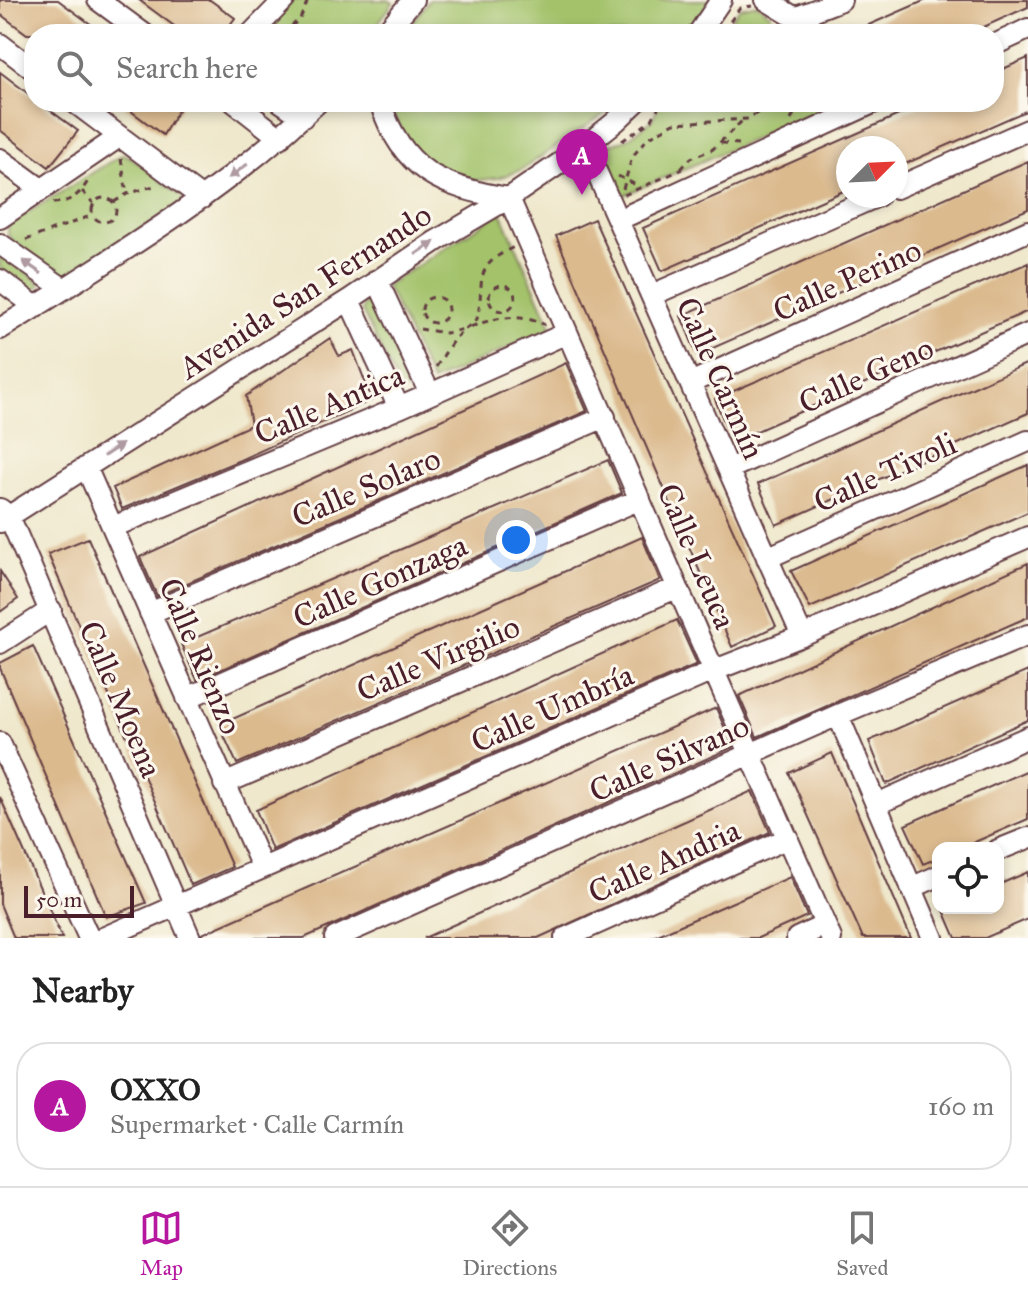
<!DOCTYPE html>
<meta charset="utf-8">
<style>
body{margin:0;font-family:"IM FELL Great Primer",serif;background:#f6f6f6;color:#222}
.controls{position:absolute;right:24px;bottom:24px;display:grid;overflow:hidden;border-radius:16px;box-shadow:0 4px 12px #0003}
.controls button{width:72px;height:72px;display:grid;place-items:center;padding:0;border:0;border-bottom:2px solid #e0e0e0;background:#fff;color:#222;font:40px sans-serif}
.compass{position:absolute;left:836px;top:136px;width:72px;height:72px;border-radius:50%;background:#fff;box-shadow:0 4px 12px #0003;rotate:66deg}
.scale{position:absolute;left:24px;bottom:20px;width:110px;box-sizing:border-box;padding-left:8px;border:4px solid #4a1f2b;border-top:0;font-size:22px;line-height:28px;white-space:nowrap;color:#4a1f2b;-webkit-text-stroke:6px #fbf7ec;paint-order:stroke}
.you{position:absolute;left:516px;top:540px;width:28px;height:28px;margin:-20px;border:6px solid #fff;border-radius:50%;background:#1a73e8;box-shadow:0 0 0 12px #1a73e833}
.badge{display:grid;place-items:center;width:52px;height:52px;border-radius:50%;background:#b5179e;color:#fff;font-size:26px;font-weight:700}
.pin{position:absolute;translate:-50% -66px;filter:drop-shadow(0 2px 4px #0008)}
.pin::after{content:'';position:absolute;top:42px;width:28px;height:24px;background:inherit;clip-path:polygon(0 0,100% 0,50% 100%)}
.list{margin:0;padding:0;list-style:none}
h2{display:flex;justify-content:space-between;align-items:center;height:104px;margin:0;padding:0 32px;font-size:34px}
h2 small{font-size:26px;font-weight:400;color:#767676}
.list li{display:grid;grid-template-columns:52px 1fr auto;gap:24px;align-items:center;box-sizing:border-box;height:128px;margin:0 16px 16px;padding:0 16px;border:2px solid #e0e0e0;border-radius:32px}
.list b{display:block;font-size:30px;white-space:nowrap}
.list p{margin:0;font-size:26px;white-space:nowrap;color:#767676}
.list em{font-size:26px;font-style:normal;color:#767676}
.icon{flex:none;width:44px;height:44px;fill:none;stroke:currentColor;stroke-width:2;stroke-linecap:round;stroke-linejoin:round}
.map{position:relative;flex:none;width:1028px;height:938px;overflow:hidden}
.search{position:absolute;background:#fff;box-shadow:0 4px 12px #0003;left:24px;right:24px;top:24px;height:88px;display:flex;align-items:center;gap:20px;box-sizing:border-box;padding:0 28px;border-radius:32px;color:#767676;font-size:30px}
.sheet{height:248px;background:#fff}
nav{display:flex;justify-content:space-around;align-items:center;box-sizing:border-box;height:112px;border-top:2px solid #e0e0e0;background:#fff;font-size:22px;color:#767676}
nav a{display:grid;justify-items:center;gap:4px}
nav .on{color:#b5179e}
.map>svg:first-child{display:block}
.green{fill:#a3c26a;stroke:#76704a;stroke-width:2}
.building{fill:#dbba8e}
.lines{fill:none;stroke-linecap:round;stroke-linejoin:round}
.minor-casing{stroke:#633d43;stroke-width:24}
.path{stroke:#633d43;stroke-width:3;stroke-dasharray:6 6;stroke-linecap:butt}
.minor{stroke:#fff;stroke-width:20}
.oneway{fill:#ae9aa0}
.labels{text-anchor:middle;stroke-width:6;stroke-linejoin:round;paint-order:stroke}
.street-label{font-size:32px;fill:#4a1f2b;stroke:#fbf7ec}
</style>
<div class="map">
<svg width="1028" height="938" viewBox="0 0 1028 938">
<rect width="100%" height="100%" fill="#fbf7ec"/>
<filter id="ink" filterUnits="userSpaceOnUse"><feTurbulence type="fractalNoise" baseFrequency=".0125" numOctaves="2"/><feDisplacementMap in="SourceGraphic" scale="16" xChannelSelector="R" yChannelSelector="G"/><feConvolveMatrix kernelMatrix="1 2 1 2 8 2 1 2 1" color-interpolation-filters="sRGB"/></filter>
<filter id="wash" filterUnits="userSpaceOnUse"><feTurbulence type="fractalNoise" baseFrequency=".006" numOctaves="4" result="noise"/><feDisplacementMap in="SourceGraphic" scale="32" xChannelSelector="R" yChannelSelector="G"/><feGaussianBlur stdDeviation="1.8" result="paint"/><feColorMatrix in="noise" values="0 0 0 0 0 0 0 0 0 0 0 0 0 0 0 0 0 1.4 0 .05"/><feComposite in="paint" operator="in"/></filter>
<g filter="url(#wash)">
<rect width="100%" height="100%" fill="#efe8cc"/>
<path class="green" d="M293,0H389L393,3L370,34H261Z
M429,0H712L686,34H404Z
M757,4L770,14L780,34H720L740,8Z
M388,102H622L521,170L498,178L471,181L450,176L411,150Z
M660,102H816L817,103L816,112L624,195L616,188L601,147L627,139L652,120Z
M123,154L132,158L186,200L66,279L16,244L8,235V225Z
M501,212L552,328L432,382L386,286Z
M0,251L41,284L31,293L0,269Z
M371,298L377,300L413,386L407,391H401L362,311L365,302Z"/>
<g id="blocks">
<path class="building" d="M0,0H58L104,34H27L0,14Z
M139,0H210L235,18L223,34H185Z
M926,0H1028V7L968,34H848Z
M1028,58V110L896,168V148H848V189L662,271L643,228L928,102H994V73Z
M0,72L34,98V102H39L78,131L49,167L0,130Z
M119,102H183L163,135Z
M1028,161V209L697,355L681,316Z
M594,219L776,626L732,647L556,236Z
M1028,263V311L732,442L715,399Z
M330,338L339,356L353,350L372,400L240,460L122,509L113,488L251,425L246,396Z
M566,363L587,411L157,596L140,557Z
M1028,363V413L776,525L758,484Z
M608,460L622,493L197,680L181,644Z
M1028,465V512L810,608L791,571Z
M642,537L660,580L237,764L219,725Z
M88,538L232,867L191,885L48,554Z
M1028,563V617L757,737L739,696Z
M0,571L18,599L0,612Z
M677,620L697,664L272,850L256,810Z
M33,646L146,903L106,917L0,668V663Z
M1028,671V720L886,784L869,741Z
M716,708L733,747L304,938H203L202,934Z
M832,753L911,938H863L789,773Z
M1028,770V819L961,848H938V858L923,864L905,825Z
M752,791L770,832L538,938H424Z
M0,797L62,938H14L0,904Z
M1028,872V919L985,938H956L943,908H998V885Z
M790,877L807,916L758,938H651Z"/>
</g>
</g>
<g filter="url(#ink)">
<use href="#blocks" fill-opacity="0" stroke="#633d43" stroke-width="2"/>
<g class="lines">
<defs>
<path id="minor" d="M98,0L144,34
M766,0L812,28
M797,17L841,0
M251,34L284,0
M384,34L413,0
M698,34L721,0
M0,44L34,70
M994,45L1028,29
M74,102L202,198
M234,102L280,138
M281,102L303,117
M380,102C402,170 441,188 509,198C616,445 722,692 831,938
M585,146L802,636
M0,159L41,189
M896,188L1028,130
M0,218L119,137
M618,220L875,102
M0,244L64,289
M0,280L36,307
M377,280L430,394
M652,295L878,196
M349,300L399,408
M0,329C110,260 224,192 318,102
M690,383L1028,231
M86,467L262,867
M729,469L1028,334
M0,509L9,516L190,938
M0,522L349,300L436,241L509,198L585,146L615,122L636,102
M113,527L399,408L567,333
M767,558L1028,441
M150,613L605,417
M0,643L51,610
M187,698L640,499
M838,715L933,938
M0,743L89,938
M224,784L676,588
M877,804L1028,737
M998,850L1028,838
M911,888L938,876
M103,938L715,670L802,636L1028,537
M335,938L838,715L1028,635
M565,938L788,838
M797,938L825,925"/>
</defs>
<use href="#minor" class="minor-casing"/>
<path class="path" d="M723,31L740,8L752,6
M282,34L300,19L308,0
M326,34H333
M765,34L777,27
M792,102L814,112
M791,120L800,102
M622,141L652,120L661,102
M721,143L741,144
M121,159L127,194
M681,169L691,158L713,149L743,120
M618,176L640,187
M623,189L632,157L648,138L674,123L748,119L760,111L765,102
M82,191L93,203
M624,195L683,169
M92 210a12 12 0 1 1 24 0a12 12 0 1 1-24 0Z
M114,202L127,194L157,185
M53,203C69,203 80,195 88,181
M26,240L93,215
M489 298a13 13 0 1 1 26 0a13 13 0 1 1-26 0Z
M422 310a13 13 0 1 1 26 0a13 13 0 1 1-26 0Z
M471,327C495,317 520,313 545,325
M420,329L446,333L464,329
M436,367L454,339L477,319C486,281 470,268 514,247"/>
<use href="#minor" class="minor"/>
</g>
<defs><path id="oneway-solid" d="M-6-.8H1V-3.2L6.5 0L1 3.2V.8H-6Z" transform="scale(2)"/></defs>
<g class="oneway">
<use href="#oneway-solid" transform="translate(238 171) rotate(144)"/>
<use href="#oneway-solid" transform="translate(425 248) rotate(-34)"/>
<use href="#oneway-solid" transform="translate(32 267) rotate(-145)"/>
<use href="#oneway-solid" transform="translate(113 450) rotate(-33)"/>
</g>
</g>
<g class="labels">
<g class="street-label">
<text transform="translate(847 280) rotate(-24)" y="11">Calle Perino</text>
<text transform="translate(305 291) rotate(-33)" y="11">Avenida San Fernando</text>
<text transform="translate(866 375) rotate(-24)" y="11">Calle Geno</text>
<text transform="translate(721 378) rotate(66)" y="11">Calle Carmín</text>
<text transform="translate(329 404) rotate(-23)" y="11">Calle Antica</text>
<text transform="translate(885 472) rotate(-24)" y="11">Calle Tivoli</text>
<text transform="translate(366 487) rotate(-23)" y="11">Calle Solaro</text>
<text transform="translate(697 556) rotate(67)" y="11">Calle Leuca</text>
<text transform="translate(380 581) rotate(-24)" y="11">Calle Gonzaga</text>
<text transform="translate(201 656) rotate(67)" y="11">Calle Rienzo</text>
<text transform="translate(438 658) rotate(-23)" y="11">Calle Virgilio</text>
<text transform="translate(121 699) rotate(67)" y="11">Calle Moena</text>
<text transform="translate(552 708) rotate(-24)" y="11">Calle Umbría</text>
<text transform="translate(669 758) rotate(-24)" y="11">Calle Silvano</text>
<text transform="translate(664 861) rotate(-24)" y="11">Calle Andria</text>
</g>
</g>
</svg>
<div class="controls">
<button><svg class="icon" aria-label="locate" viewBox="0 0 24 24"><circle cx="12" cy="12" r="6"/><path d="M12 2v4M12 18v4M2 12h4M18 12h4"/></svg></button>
</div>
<svg class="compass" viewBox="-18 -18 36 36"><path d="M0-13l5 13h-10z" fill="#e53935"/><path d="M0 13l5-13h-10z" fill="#767676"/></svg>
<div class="scale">50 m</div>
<div class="you"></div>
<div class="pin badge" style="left:582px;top:195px">A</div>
<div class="search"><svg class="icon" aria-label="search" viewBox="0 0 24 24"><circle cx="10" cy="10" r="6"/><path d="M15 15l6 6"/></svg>Search here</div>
</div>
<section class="sheet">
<h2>Nearby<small></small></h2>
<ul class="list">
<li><span class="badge">A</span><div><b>OXXO</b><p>Supermarket · Calle Carmín</p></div><em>160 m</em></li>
</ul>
</section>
<nav>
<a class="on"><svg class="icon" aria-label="map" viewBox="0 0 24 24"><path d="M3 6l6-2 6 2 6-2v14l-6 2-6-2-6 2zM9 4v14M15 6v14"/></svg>Map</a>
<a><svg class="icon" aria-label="directions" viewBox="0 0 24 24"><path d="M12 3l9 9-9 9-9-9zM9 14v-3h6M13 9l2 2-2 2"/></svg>Directions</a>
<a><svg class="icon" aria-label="saved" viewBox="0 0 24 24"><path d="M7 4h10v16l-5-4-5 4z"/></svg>Saved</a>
</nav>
